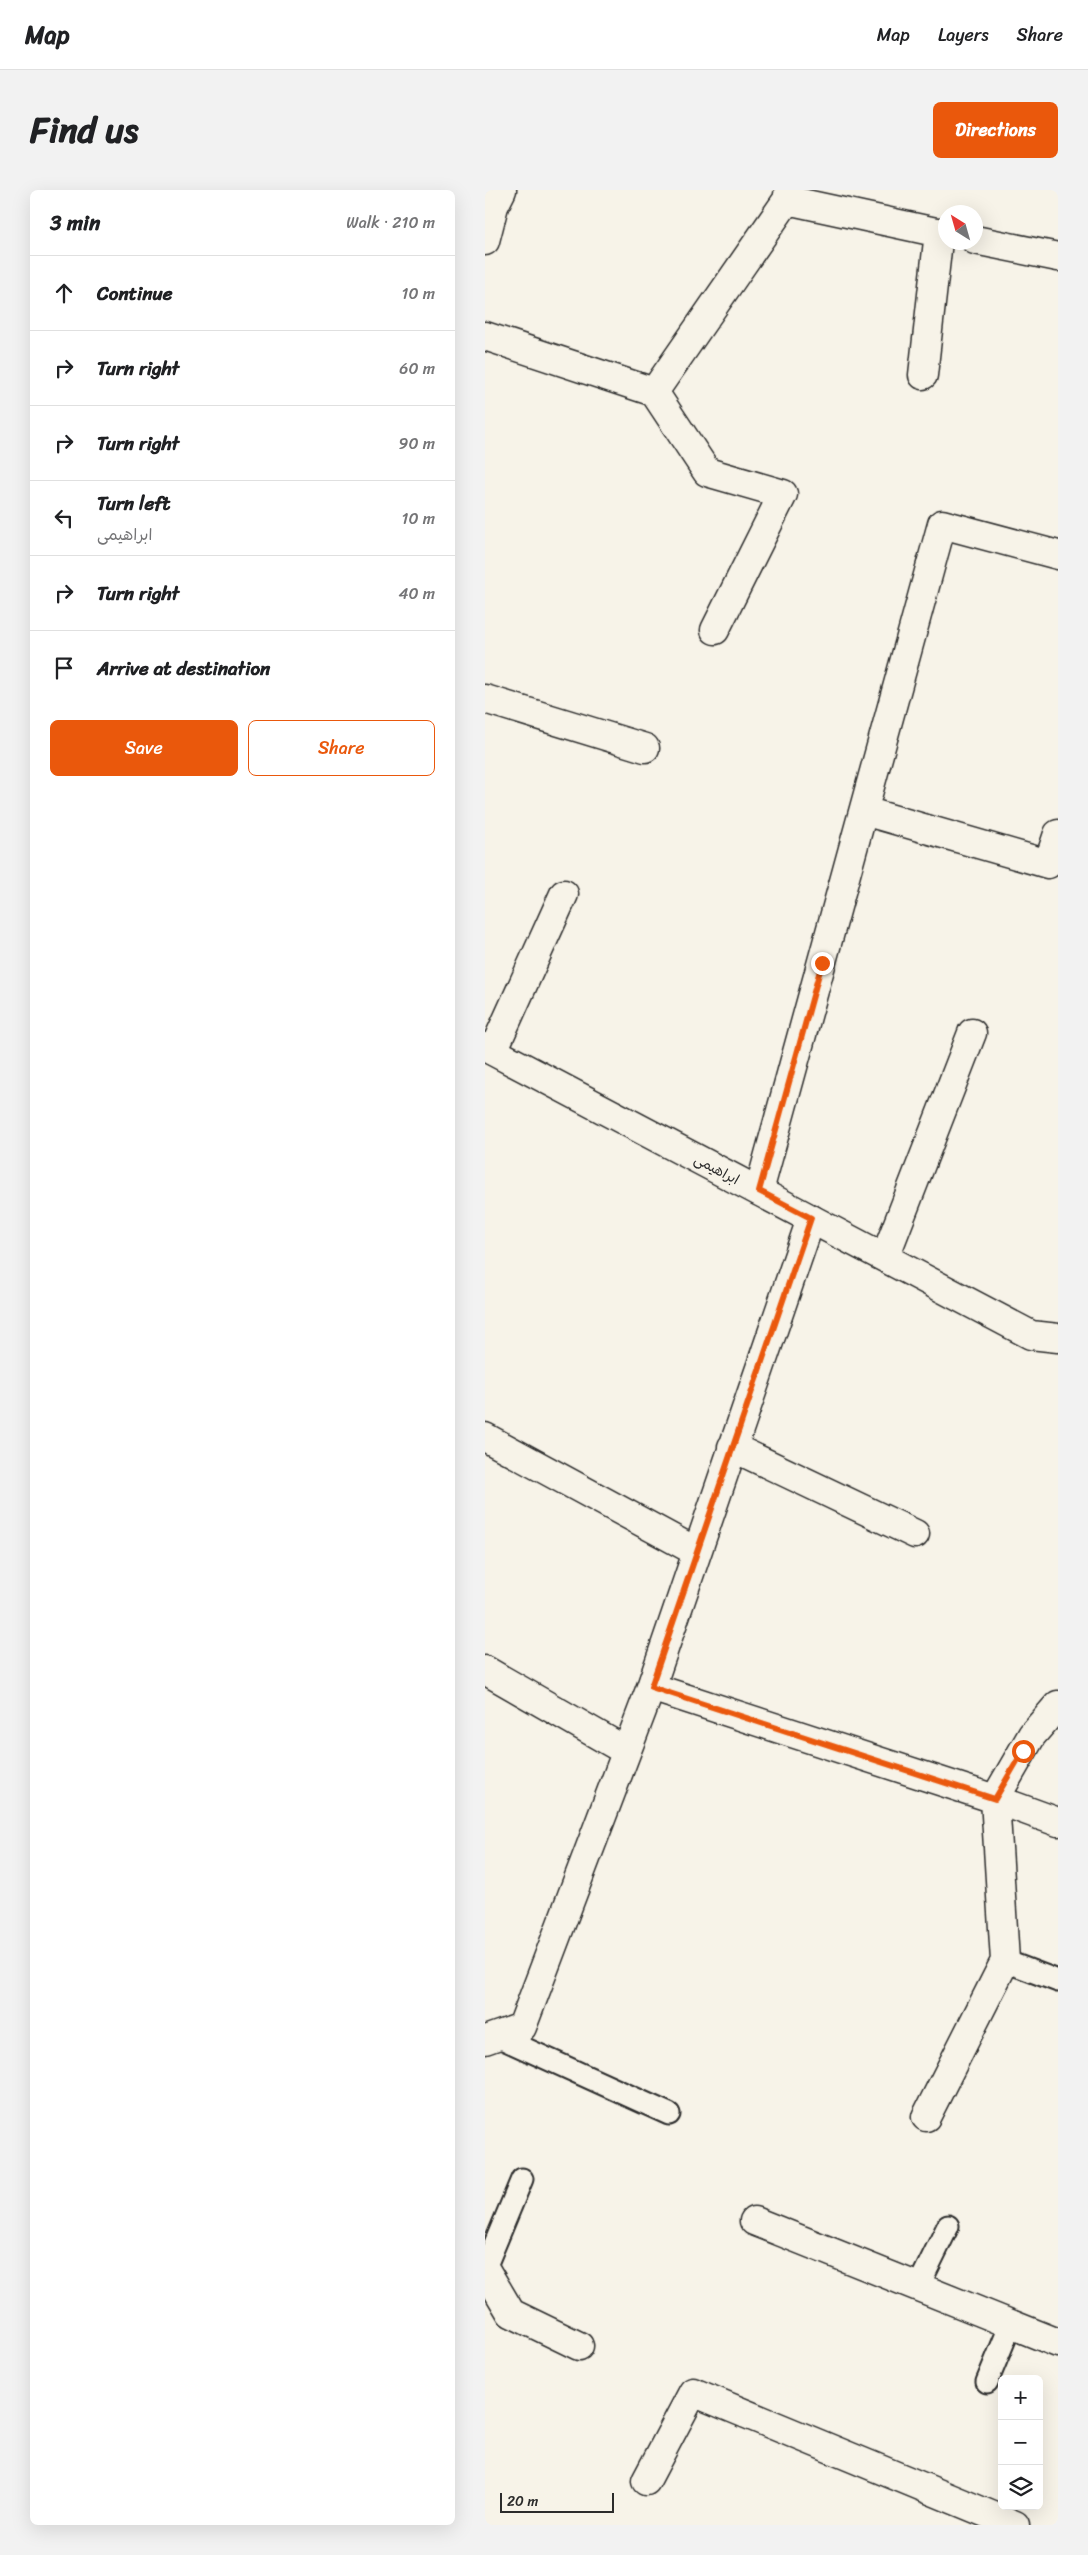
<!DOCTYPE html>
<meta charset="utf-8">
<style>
body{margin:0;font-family:Sriracha,"Playpen Sans Arabic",sans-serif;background:#f2f2f2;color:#202124}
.controls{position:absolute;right:15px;bottom:15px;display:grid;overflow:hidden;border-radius:8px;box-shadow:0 5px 20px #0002}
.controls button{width:45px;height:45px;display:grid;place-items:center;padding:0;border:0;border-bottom:1px solid #e0e0e0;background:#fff;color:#202124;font:25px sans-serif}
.compass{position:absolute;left:453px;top:15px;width:45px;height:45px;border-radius:50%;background:#fff;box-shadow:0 5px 20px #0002;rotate:323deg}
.scale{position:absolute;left:15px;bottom:12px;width:114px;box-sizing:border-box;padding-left:5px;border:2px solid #2b2b2b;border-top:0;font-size:14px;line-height:18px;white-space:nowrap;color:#2b2b2b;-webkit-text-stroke:4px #f7f3e8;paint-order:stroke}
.stop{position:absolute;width:15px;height:15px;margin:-11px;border:4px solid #ea580c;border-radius:50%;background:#fff}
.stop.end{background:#ea580c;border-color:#fff;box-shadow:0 1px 5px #0008}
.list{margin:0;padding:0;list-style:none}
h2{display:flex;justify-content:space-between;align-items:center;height:65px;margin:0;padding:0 20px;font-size:21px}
h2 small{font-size:16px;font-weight:400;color:#757577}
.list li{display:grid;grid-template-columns:32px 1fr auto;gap:15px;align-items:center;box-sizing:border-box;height:75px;padding:0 20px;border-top:1px solid #e0e0e0}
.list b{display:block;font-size:19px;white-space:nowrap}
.list p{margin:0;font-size:16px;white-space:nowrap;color:#757577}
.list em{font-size:16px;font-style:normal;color:#757577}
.actions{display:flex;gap:10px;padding:15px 20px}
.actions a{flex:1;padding:11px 0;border:1px solid #ea580c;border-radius:8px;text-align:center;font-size:18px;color:#ea580c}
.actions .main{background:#ea580c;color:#fff}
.icon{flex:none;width:28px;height:28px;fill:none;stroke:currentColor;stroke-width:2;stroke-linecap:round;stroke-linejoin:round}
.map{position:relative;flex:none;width:573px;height:2335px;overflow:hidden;border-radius:8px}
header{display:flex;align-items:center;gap:30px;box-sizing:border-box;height:70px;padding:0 25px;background:#fff;border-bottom:1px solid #e0e0e0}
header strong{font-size:24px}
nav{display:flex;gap:28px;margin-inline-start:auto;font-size:18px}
.intro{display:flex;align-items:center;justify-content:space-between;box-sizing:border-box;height:120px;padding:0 30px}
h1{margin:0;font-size:35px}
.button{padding:12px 22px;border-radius:8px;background:#ea580c;color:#fff;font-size:18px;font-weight:700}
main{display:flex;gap:30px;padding:0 30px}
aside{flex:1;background:#fff;border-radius:8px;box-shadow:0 5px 20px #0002}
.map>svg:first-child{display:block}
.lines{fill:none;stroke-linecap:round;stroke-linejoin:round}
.service-casing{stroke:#2b2b2b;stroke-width:25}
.minor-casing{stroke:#2b2b2b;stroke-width:31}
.secondary-casing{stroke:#2b2b2b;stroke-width:31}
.service{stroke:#f7f3e8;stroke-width:21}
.minor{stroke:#f7f3e8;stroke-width:28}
.secondary{stroke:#f7f3e8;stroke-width:28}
.route{stroke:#ea580c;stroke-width:6}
.labels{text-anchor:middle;stroke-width:4;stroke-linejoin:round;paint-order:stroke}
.street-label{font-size:14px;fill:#2b2b2b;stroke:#f7f3e8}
</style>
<header>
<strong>Map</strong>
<nav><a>Map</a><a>Layers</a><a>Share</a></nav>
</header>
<div class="intro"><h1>Find us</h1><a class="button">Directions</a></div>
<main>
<aside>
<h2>3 min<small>Walk · 210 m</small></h2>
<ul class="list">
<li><svg class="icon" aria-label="ahead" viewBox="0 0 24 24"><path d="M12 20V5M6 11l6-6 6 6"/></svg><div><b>Continue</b></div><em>10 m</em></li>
<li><svg class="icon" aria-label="right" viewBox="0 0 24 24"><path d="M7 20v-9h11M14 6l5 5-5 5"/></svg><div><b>Turn right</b></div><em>60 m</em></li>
<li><svg class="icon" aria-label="right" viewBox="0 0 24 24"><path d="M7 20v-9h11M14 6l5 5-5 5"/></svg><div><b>Turn right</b></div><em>90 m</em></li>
<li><svg class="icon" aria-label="left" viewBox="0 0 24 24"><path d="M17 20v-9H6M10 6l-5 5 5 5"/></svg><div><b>Turn left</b><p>ابراهیمی</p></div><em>10 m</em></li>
<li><svg class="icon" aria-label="right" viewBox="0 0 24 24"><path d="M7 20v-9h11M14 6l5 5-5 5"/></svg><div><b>Turn right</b></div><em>40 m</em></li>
<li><svg class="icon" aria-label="arrive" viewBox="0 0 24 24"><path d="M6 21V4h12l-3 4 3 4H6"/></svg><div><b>Arrive at destination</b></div></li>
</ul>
<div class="actions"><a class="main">Save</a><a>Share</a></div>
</aside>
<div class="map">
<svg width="573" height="2335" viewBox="0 0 573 2335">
<rect width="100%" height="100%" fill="#f7f3e8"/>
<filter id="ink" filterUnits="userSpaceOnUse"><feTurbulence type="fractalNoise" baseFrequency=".02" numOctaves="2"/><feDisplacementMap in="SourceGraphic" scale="10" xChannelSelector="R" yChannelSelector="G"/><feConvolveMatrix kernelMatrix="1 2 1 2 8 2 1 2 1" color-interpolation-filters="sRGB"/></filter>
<g filter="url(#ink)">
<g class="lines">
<defs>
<path id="service" d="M520,1771L573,1791
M12,1846L184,1924
M0,2078L37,1989
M433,2097L463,2036
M502,2192L526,2134"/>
<path id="minor" d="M302,10L460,44
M490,50L573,67
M0,51L9,16L17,0
M0,146L169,202L302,10L304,0
M438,185L454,42
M169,202L222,282L298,304L230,440
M0,509L160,558
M379,621L563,674L573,644
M8,861L79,704
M274,1001L457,334L573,365
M400,1067L487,843
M0,1247L212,1362
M247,1257L430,1344
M0,1480L141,1561
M166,1497L510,1609L573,1632
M0,1850L37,1837L166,1497L326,1029
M441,1927L520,1771L510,1609L547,1545L573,1515
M269,2031L573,2153
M0,2079L26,2123L94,2156
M161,2291L208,2202L530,2335"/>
<path id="secondary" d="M0,857L546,1145L573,1148"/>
</defs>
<use href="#service" class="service-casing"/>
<use href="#minor" class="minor-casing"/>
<use href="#secondary" class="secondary-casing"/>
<use href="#service" class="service"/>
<use href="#minor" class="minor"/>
<use href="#secondary" class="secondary"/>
</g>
</g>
<g class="lines" filter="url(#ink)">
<path class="route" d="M337,773L274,1001L326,1028L166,1497L510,1609L538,1561"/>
</g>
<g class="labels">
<g class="street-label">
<text transform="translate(232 979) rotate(28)" y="5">ابراهیمی</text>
</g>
</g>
</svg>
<div class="controls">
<button>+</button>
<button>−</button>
<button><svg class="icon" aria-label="layers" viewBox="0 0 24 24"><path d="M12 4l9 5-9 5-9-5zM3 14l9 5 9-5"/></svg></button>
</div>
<svg class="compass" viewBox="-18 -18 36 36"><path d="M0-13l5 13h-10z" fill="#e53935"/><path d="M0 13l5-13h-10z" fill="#757577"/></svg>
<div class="scale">20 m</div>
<div class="stop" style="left:538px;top:1561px"></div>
<div class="stop end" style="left:337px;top:773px"></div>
</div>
</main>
